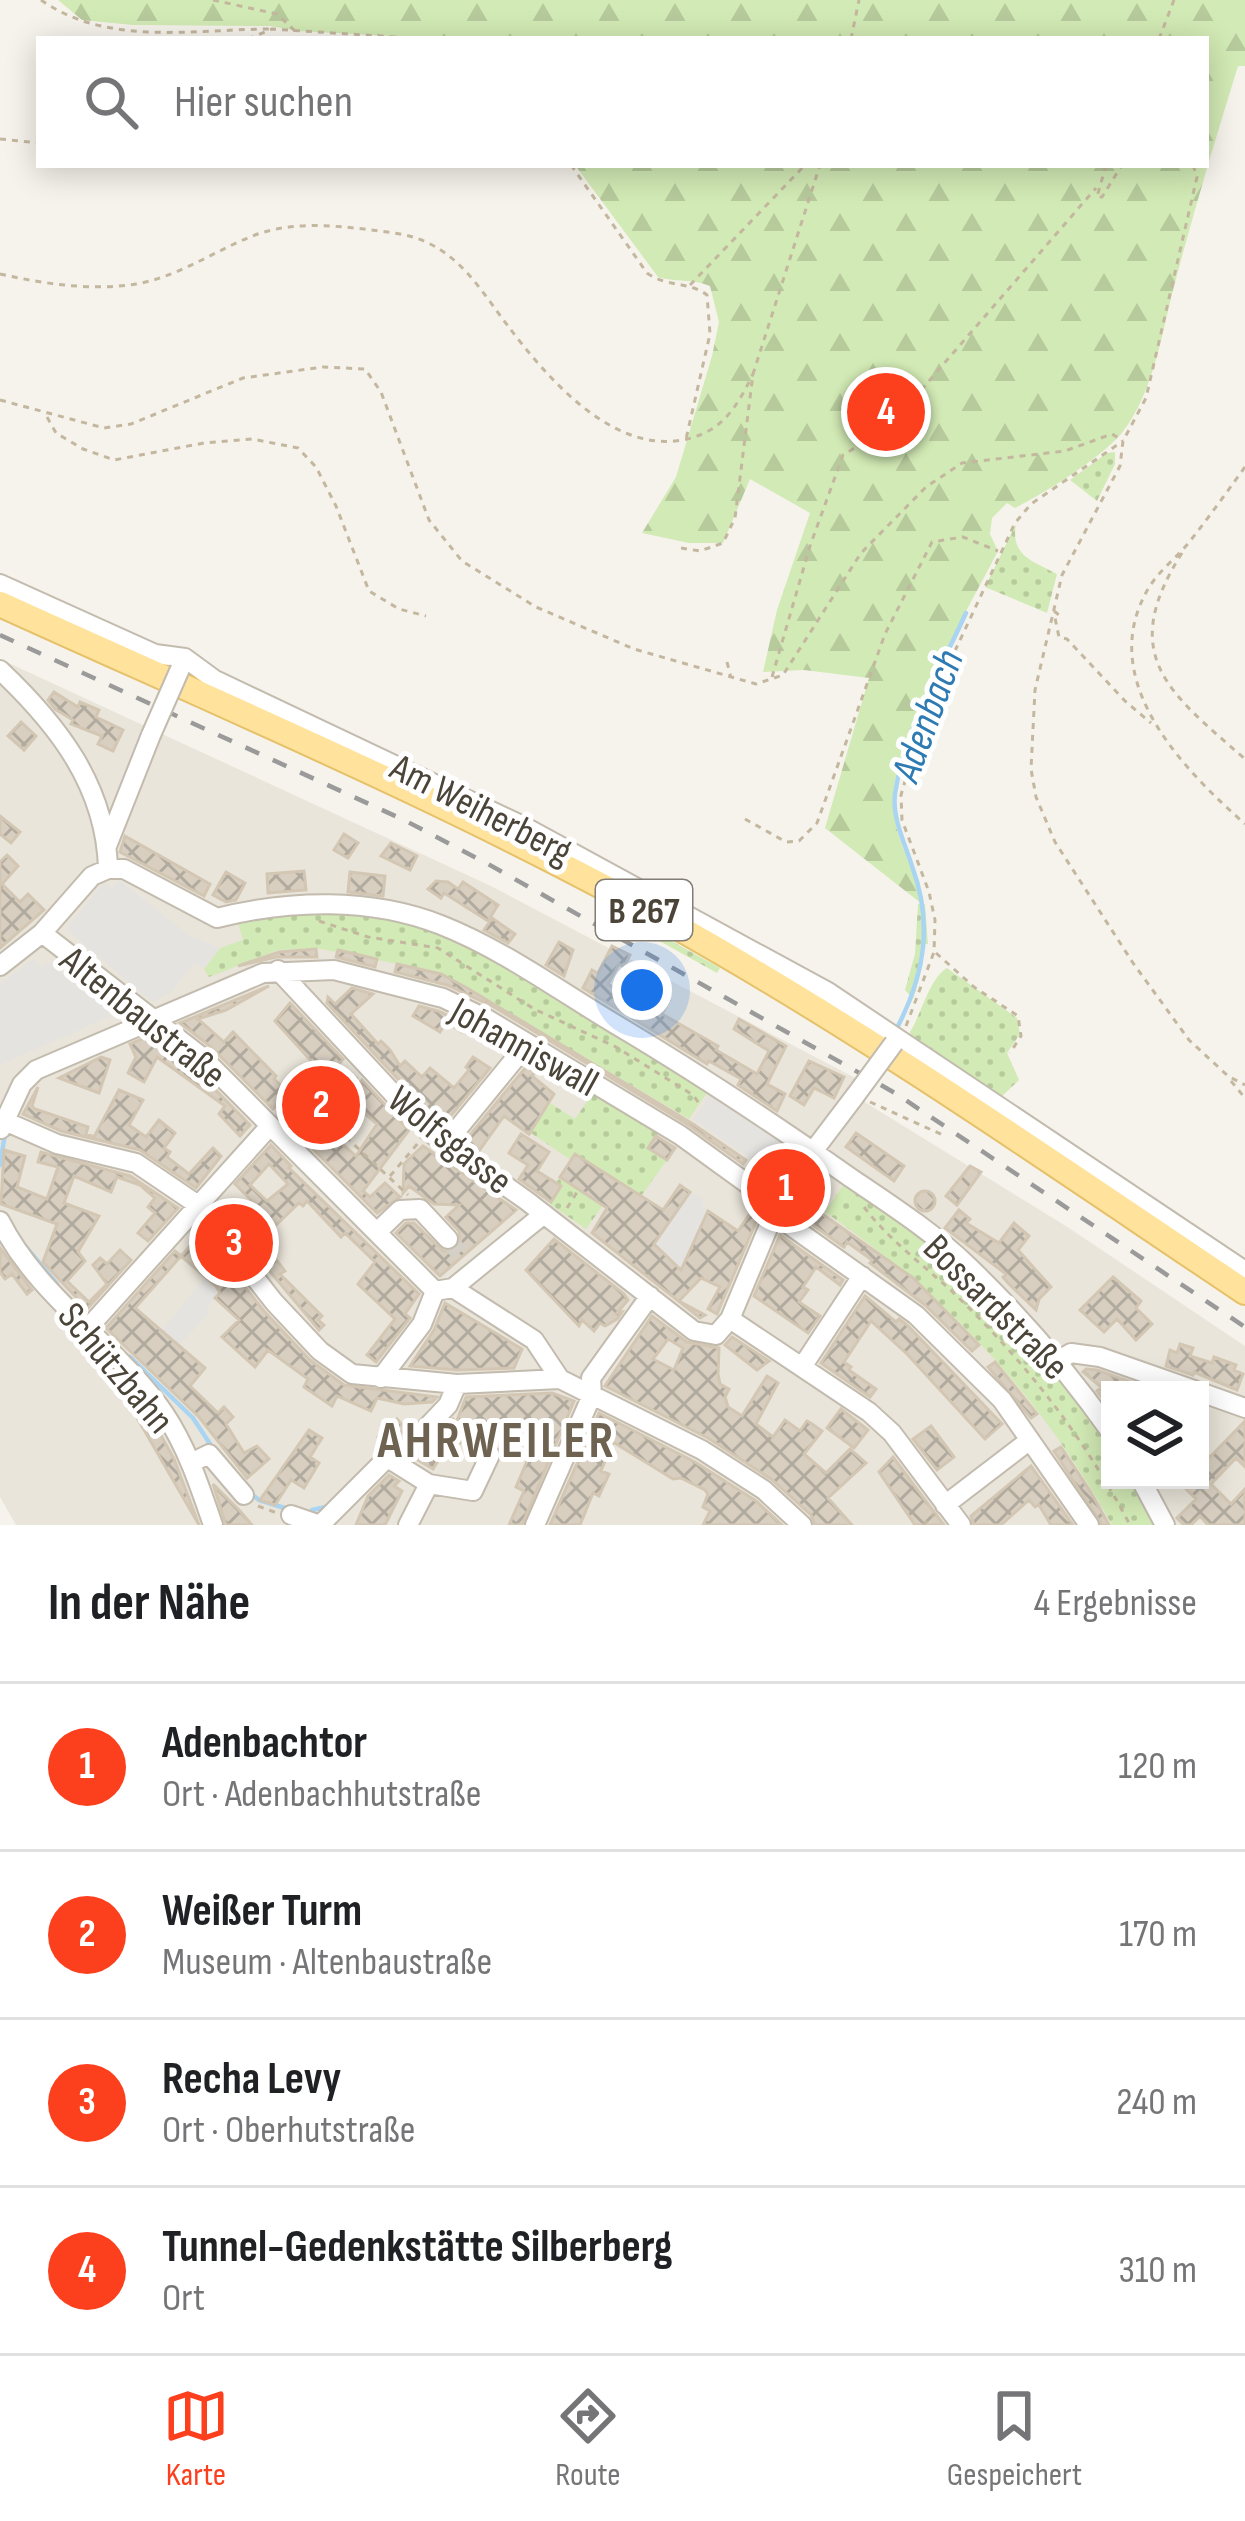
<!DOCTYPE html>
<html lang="de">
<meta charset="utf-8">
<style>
body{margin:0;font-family:"Sofia Sans Condensed",sans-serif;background:#f6f6f6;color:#202124}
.controls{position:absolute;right:36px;bottom:36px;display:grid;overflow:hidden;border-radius:0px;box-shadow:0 6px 30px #0003}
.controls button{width:108px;height:108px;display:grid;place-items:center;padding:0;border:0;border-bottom:3px solid #e0e0e0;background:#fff;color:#202124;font:60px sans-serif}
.you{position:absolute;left:642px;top:990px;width:42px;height:42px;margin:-30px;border:9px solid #fff;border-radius:50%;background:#1a73e8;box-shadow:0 0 0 18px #1a73e833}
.badge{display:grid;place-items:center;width:78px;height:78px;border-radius:50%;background:#fc3f1d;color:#fff;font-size:39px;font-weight:700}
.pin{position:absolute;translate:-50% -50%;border:6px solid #fff;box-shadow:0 3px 12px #0006}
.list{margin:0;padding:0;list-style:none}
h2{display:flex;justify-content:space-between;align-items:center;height:156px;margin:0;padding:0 48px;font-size:51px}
h2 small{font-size:39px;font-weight:400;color:#757577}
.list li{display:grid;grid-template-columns:78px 1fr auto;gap:36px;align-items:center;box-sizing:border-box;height:168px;padding:0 48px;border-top:3px solid #e0e0e0}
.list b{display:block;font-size:45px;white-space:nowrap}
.list p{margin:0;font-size:39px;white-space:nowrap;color:#757577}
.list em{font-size:39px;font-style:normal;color:#757577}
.icon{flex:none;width:66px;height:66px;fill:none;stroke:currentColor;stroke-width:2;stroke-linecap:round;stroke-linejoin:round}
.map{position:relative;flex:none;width:1245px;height:1525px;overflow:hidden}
.search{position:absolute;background:#fff;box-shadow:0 6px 30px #0003;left:36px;right:36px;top:36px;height:132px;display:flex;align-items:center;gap:30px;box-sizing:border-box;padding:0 42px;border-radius:0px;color:#757577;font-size:45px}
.sheet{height:828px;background:#fff}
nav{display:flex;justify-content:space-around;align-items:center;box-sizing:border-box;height:168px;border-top:3px solid #e0e0e0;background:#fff;font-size:33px;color:#757577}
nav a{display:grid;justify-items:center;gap:6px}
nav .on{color:#fc3f1d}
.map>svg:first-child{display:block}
.residential{fill:#eae5da;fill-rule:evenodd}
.green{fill:url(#green-dots)}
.forest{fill:url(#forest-firs)}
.parking{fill:#e5e3e0}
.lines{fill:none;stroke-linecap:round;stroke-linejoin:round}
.stream{stroke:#a9d4f2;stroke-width:4.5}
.building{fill:url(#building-cross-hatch);stroke:#d3c7b4;stroke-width:3;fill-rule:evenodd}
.minor-tunnel{stroke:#d4d0c8;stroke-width:18;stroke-dasharray:18 9;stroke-linecap:butt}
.minor-casing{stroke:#c2bbae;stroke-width:22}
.major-casing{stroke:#e6c16a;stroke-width:28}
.path{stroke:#c4b79f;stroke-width:3;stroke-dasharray:6 6;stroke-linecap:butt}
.minor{stroke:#fff;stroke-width:18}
.major{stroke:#ffe39c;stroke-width:24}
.rail{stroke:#9a9a9a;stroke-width:4.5;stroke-dasharray:15 15;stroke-linecap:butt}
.minor-bridge-casing{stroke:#c2bbae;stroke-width:22;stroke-linecap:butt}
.minor-bridge{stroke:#fff;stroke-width:18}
.labels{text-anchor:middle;stroke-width:10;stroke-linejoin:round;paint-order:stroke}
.shield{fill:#fff;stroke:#817c74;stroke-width:3}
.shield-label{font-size:36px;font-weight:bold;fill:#4b4439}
.street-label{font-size:39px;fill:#4b4439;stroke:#fff}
.water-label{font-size:42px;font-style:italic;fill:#2e7ab2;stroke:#fff}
.district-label{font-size:51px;font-weight:bold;letter-spacing:3px;fill:#6e6250;stroke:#fff}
</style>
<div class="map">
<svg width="1245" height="1525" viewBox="0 0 1245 1525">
<defs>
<pattern id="green-dots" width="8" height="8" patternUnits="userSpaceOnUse" patternTransform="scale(3)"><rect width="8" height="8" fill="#d2eab5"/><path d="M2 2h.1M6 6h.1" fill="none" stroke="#b6ca9c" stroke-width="1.8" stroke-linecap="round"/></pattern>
<pattern id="forest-firs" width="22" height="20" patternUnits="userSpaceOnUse" patternTransform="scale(3)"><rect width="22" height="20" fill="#d2eab5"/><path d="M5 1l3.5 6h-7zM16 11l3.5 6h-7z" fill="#b6ca9c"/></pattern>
<pattern id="building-cross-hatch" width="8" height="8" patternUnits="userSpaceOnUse" patternTransform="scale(3)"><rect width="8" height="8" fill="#d8cfc1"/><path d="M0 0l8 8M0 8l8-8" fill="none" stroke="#b1aa9e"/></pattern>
</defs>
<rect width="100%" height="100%" fill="#f6f3ec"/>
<path class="residential" d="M0,659L491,886L857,1079L863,1101L1069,1228L1245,1346V1525H16L0,1497ZM1110,1390H1200V1480H1110Z"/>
<path class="green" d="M1115,452V464L1097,501L1070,480L1107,453Z
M1016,524C1010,556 1033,561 1057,574L1047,613L985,587Z
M918,904H925L928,944H922C918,963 920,982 913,999L905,990L915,954Z
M314,907L377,915L436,929L504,964L711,1087L689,1119L439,972L316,948L278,950L209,977L204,969L220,948L243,940L237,920Z
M616,910L720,968L717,973L613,915Z
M947,968L1017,1018L1020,1034L1007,1053L1019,1080L1000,1098L912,1038L910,1032C922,1013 929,979 947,968Z
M595,1090L661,1129L648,1148L667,1160L641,1196L575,1154L571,1160L531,1133L550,1103L575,1119Z
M560,1177L603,1205L586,1229L550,1204L561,1186L556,1183Z
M846,1181L961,1271L1043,1355L1110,1444V1480H1133L1157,1525H1112C1039,1394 948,1297 825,1212Z"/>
<path class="forest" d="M58,0H1245V66H1238C1216,137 1195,207 1176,279C1162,329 1155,392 1121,434C1098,460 1046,492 1015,508L1007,503L992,518L990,534L998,551C966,613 897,730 893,797C891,834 916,869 922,904L825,828L869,678L804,670L763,672L777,610L810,513L750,479L723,543H689L642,533L676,477L712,356L719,322L710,286C690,278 678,283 658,277L575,165H1206V39H447L297,31L270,26L133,25L82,20Z"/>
<path class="parking" d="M119,880L189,935L220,948L204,969L194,963L171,993L152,1002L66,929L104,882L112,888Z
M34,958L42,967L49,962L107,1008L111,1016L0,1065V984Z
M713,1090L798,1150L778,1178L693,1119Z
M690,1192L704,1199L702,1205L708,1211L681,1270L653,1244Z
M205,1278L220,1293L206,1308L210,1313L178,1346L160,1332Z"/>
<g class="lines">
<path class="stream" d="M898,1026C925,973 933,923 912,866C905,844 892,818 895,794C904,731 940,670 966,613
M0,1165L5,1134
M26,1247L57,1284
M130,1357L193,1418L214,1450
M250,1493L259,1500L288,1509
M312,1510L330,1506"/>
</g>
<path class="building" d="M54,692L78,707L80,702L99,710L96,717L123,730L113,751L98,744L102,736L71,724L73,720L55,709L48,700Z
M21,722L36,736L24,750L8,736Z
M0,816L20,832L11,843L0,834Z
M344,834L358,843L348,858L334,850Z
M125,836L210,884L204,896L120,852Z
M391,843L417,856L410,870L381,856Z
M7,855L18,866L2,884L20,902L28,894L44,910L0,948V862Z
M304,871L306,890L268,893L267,874Z
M226,872L245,883L236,900L226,902L213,895Z
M350,872L385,876L383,896L348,892Z
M436,881L448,882L458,889L463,882L498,905L488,921L444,893L441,898L428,889Z
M492,918L515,934L508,943L484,930Z
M559,942L573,950L564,976L546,965Z
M612,946L630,955L624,967L619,964L608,984L649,1009L657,994L669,1001L662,1014L718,1046L716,1050L757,1074L769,1051L734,1029L739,1019L786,1046L767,1084L785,1094L777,1111L738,1085L741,1079L709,1061L707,1064L583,988L592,970L598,973Z
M316,949L317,957H276L238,966L279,952Z
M338,950L377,959L375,967L336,957Z
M397,964L441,974L467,988L693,1124L746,1160L743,1164L687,1124L494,1007L447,985L395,972Z
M269,986L226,1010L198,1019L224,1042L233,1032L276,1076L274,1079L288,1092L273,1109L211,1047L180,1023Z
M352,988L373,994L351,1014L378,1044L381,1041L390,1050L400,1066L405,1061L422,1077L430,1068L454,1088L469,1070L466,1067L473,1057L490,1068L445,1123L426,1109L327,1003L328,997L335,1004Z
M290,1003L343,1059L333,1072L326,1066L309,1086L338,1109L323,1129L302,1113L310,1102L292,1087L312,1062L275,1021Z
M419,1006L438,1011L467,1024L462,1032L446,1022L440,1032L413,1016Z
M149,1036L169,1054L164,1045L193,1067L250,1125L240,1136L219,1114L225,1106L157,1057L144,1082L128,1073L136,1057L130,1044Z
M101,1057L110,1060L99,1093L59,1078Z
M531,1061L540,1067L532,1076L554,1094L529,1134L504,1116L479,1151L465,1141Z
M809,1061L844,1077L834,1098L814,1088L804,1105L790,1096Z
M362,1080L409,1130L363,1191L370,1197L385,1183L400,1197L377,1213L314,1150L330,1133L356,1156L377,1124L355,1105L361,1095L354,1090Z
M38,1087L32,1106L35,1109L88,1127L86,1134L94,1137L119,1090L143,1100L129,1125L146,1137L159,1120L175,1133L164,1148L170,1152L167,1157L189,1174L213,1148L221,1156L196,1188L140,1150L61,1131L23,1114Z
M856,1133L904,1166L894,1181L846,1147Z
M521,1134L549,1152L537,1171L561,1186L551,1202L519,1179L528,1165L509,1153Z
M656,1136L675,1148L667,1160L648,1148Z
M271,1145L291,1166L289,1168L419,1294L405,1314L410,1318L376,1362L367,1355L395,1319L358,1284L375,1262L345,1233L341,1237L307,1201L303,1206L299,1203L276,1225L235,1184ZM269,1164L288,1184L267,1201L250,1185Z
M423,1146L516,1210L440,1276L396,1233L406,1223H414L443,1251L452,1252L460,1244L459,1231L446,1217L459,1205L434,1204L409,1186L403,1193L404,1164Z
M4,1150L25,1156L17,1187L47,1199L58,1167L38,1162L41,1152L130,1176L178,1208L148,1241L138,1233L155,1213L148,1207L155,1198L140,1185L117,1177L111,1192L74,1176L64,1203L99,1216L78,1252L85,1261L67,1281L89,1302L107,1284L93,1265L100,1258L107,1264L120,1250L131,1260L87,1309L43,1262L57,1224L1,1204Z
M575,1154L663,1210L680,1185L690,1192L654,1244L681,1270L708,1211L738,1231L755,1206L761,1210L717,1314L708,1309L720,1287L701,1278L679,1301L705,1315L700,1318L592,1233L607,1208L560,1177Z
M970,1166L981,1172L957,1205L946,1196Z
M915 1201a10 10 0 1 1 20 0a10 10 0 1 1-20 0Z
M804,1201L913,1278L979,1345L972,1351L925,1305L870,1263L872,1260L847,1242L844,1247L796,1213Z
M959,1210L970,1219L966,1223L999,1243L1014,1223L1029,1236L1018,1250L1051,1287L1039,1299L1036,1310L1008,1283L1003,1277L1006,1274L945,1228Z
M238,1221L249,1235L255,1232L285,1271L280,1274L322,1316L318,1320L324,1325L319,1330L232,1226Z
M780,1235L843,1280L840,1285L816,1267L803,1287L808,1290L799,1302L820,1316L808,1333L754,1296Z
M198,1237L220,1255L263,1310L310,1360L344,1385L437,1397L432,1402L404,1404L377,1398L371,1411L337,1396L332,1406L304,1387L308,1379L268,1350L255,1367L222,1337L239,1320L215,1298L220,1293L216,1286L181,1256Z
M554,1239L624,1294L628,1300L617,1313L622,1312L617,1319L605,1326L600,1323L594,1331L582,1320L579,1326L526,1270Z
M0,1248L32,1290L27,1294L12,1274L5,1279L0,1272Z
M175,1251L181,1256L135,1308L205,1368L190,1386L218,1413L224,1407L233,1417L226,1424L244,1453L257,1446L269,1459L247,1478L199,1417L106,1328Z
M1113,1277L1141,1301L1136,1308L1152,1324L1136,1340L1117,1319L1104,1332L1080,1310Z
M865,1296L896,1322L899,1319L907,1325L1002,1424L985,1439L907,1354L871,1321L844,1362L851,1367L849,1370L876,1389L870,1397L821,1363Z
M445,1303L522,1349L514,1368L457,1370L410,1366L434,1330Z
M652,1316L687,1342L719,1348L718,1374L720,1384L729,1389L725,1397L728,1407L742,1416L767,1376L778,1383L756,1424L773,1437L785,1420L800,1431L807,1421L812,1424L822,1431L804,1454L826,1473L850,1449L866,1463L828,1498L852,1525H815L811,1515L771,1479L708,1438L605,1386ZM668,1339L683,1348L674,1370L653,1359Z
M732,1337L769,1361L757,1370L725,1345Z
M81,1341L153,1421L174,1459L199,1525L125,1397Z
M1180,1344L1193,1348L1190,1356L1212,1363L1214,1357L1236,1365L1234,1370L1243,1374L1237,1390L1194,1372L1193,1375L1166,1366L1170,1350L1177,1353Z
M995,1362L1037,1414L1031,1418L988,1367Z
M1086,1369L1097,1370L1153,1390H1110V1408L1097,1391L1101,1387L1083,1372Z
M552,1393L574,1401L522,1525H509L524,1491L516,1487L539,1433L516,1425L512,1437L494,1430L490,1438L469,1429L460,1443L452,1439L433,1469L416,1459L453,1419L456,1423L466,1397Z
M841,1409L868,1430L854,1448L827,1428Z
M599,1413L695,1462L756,1501L782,1525H703L710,1511L703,1507L708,1494L705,1490L681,1478L673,1479L613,1442L601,1471L609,1474L599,1496L593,1493L580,1525H550Z
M397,1419L406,1429L391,1446L385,1445L378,1437Z
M1245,1421V1467L1236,1458L1211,1484L1231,1504L1245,1489V1525H1208L1200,1516L1191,1525H1184L1177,1518L1196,1499L1177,1480H1200V1458L1205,1453L1210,1457Z
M931,1426L954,1457L937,1470L913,1439Z
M309,1430L322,1438L310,1457L319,1463L304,1488L291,1480L275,1505L260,1500Z
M1061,1447L1090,1491L1109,1525H1102L1054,1451Z
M893,1457L934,1512L944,1525H915L879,1472Z
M1031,1466L1073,1525H1051L1039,1505L1035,1507L1029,1500L1001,1525H974L971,1516Z
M389,1475L399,1481L394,1486L402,1491L385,1525H356L368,1496Z
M213,1484L240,1511L252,1525H226Z"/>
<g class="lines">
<path class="minor-tunnel" d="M448,1239L462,1256"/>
<defs>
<path id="minor" d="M0,584L155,654L185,658L215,680L523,826L828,992L1245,1271
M0,670C58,725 106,786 108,869
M107,846L151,735
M42,933L202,1057L435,1291
M0,966L42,933L92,876L108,869H124L217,918C289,900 370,897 441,925C502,949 558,990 615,1024C696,1072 774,1124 851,1178C891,1205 933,1232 968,1266C1019,1315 1069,1373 1110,1431
M278,970L428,1131L527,1201L694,1331L716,1335L730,1319L783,1192
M0,1119L57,1144L136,1163L198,1205L274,1302L320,1351L352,1374L457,1384L560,1379L702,1450L764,1490L802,1525
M1,1129L22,1084L36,1070L263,973L334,970L443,998L487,1019L680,1135L778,1206
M446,1143L527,1044
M789,1183L855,1096
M774,1214L916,1315L1002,1400L1089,1525
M0,1221C38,1297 117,1345 164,1413C187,1447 200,1487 213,1525
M377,1232L400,1210L420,1209L448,1239
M453,1288L544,1214
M435,1291L453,1288L534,1340L560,1379
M730,1319L869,1412L892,1433L961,1525
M88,1328L269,1127
M1056,1362L1071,1353L1100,1357L1194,1390
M802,1367L862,1276
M381,1378L422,1324L435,1291
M1200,1392L1245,1408
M394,1462L429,1484L408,1525
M191,1463L209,1454L244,1495
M1141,1480L1165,1525
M429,1484L473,1491L490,1455
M945,1505L1030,1440
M291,1515L320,1525
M320,1525L387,1458L394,1462L448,1405L457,1384
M535,1525L592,1395L591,1378L650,1296"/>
<path id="major" d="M0,604C231,709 466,808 688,933C880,1042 1061,1169 1245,1292"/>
</defs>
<use href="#minor" class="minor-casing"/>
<use href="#major" class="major-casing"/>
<path class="path" d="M41,0C108,47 194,29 272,29
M213,0L277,14L295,31
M248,39L272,29L426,39
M851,39L859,0
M1159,39L1174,0
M0,139L39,143
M571,165L647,273C668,288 689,281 707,295L710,334L686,439
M1106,165L1097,197H1102L1122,165
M1193,165L1197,177L1146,398L1123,441L1120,466L1062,575L1035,690L1031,769L1036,797L1055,842L1133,963L1189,1040L1228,1076L1245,1085
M0,274C45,284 91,291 136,284C178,277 216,250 255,235C291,222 327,225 364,229C385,232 407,233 426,242C464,259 484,295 508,326C545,375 607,448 675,441C719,436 735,411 753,374
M690,285L805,165
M0,400L104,428L131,424L243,378L323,367L365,369L381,392L429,520L462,561L536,607L634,649L756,684L783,675L861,553L926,487L962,463L1065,451L1112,434L1123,441
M47,417L56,433L83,449L114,460L204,443L252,439L298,448L316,467L336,506L369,591L399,609L426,616
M890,428L906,444
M1245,467C1227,492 1209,517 1190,541C1177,558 1159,570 1148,589C1095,680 1183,769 1245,824
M681,548L700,551L723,543L735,518L753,374L820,165
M1182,553C1117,655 1168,692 1245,759
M1054,611L1059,615L1055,618L1059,637L1067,639L1125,701L1151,723
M727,662L731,678
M772,677L810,546L843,455L889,427L1096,188
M745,819L786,842L799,841L817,823L885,634L932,542L963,537L998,551
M319,921L368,937L438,948L534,1009L616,1047L693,1095L701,1106
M936,953L974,987L1018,1016L1021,1036L1010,1053
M906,1026L934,952L935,920L929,892L902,820L901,795L923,719L1015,523L1031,504L1123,441
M357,1077L341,1098L333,1125L408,1195
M1231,1081L1245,1098
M870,1102L945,1136
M303,1134L310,1126L321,1135L332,1126
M390,1176L419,1142
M864,1207C891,1243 931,1270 964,1303C1031,1369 1086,1441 1130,1525
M567,1208L579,1189
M258,1506L277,1513
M923,1525L935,1514"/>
<use href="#minor" class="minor"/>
<use href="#major" class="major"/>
<path class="rail" d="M0,635L404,820L488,864L895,1093L1245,1327"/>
<defs>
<path id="minor-bridge" d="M151,735L180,669
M855,1096L894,1043"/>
</defs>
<use href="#minor-bridge" class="minor-bridge-casing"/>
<use href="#minor-bridge" class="minor-bridge"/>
</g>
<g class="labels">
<rect class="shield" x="596" y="880" width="96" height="60" rx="9"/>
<g class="shield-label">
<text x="644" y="923">B 267</text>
</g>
<g class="street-label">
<text transform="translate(482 808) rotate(27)" y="14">Am Weiherberg</text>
<text transform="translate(144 1016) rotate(39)" y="14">Altenbaustraße</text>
<text transform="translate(525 1046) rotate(29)" y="14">Johanniswall</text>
<text transform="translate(451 1139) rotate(39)" y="14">Wolfsgasse</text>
<text transform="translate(997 1306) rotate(45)" y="14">Bossardstraße</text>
<text transform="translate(117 1367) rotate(50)" y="14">Schützbahn</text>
</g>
<g class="water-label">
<text transform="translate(926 715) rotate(-70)" y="15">Adenbach</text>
</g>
<g class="district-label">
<text x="497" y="1457">AHRWEILER</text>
</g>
</g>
</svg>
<div class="controls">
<button><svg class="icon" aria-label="layers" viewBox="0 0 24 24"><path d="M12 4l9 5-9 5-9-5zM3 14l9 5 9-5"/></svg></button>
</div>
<div class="you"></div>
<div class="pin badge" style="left:786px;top:1188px">1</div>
<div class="pin badge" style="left:321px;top:1105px">2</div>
<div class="pin badge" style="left:234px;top:1243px">3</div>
<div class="pin badge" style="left:886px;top:412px">4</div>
<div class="search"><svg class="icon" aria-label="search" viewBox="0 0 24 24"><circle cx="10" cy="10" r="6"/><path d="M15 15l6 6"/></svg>Hier suchen</div>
</div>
<section class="sheet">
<h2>In der Nähe<small>4 Ergebnisse</small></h2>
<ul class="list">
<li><span class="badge">1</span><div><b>Adenbachtor</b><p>Ort · Adenbachhutstraße</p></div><em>120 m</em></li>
<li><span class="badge">2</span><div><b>Weißer Turm</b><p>Museum · Altenbaustraße</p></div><em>170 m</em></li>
<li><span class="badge">3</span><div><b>Recha Levy</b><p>Ort · Oberhutstraße</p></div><em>240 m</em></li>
<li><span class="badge">4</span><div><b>Tunnel-Gedenkstätte Silberberg</b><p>Ort</p></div><em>310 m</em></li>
</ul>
</section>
<nav>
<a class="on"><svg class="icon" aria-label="map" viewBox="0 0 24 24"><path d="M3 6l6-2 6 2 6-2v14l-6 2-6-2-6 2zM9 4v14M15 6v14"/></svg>Karte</a>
<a><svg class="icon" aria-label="directions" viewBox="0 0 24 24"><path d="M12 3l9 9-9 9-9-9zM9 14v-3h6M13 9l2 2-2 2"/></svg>Route</a>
<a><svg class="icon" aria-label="saved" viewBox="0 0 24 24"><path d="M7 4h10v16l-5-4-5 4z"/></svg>Gespeichert</a>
</nav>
